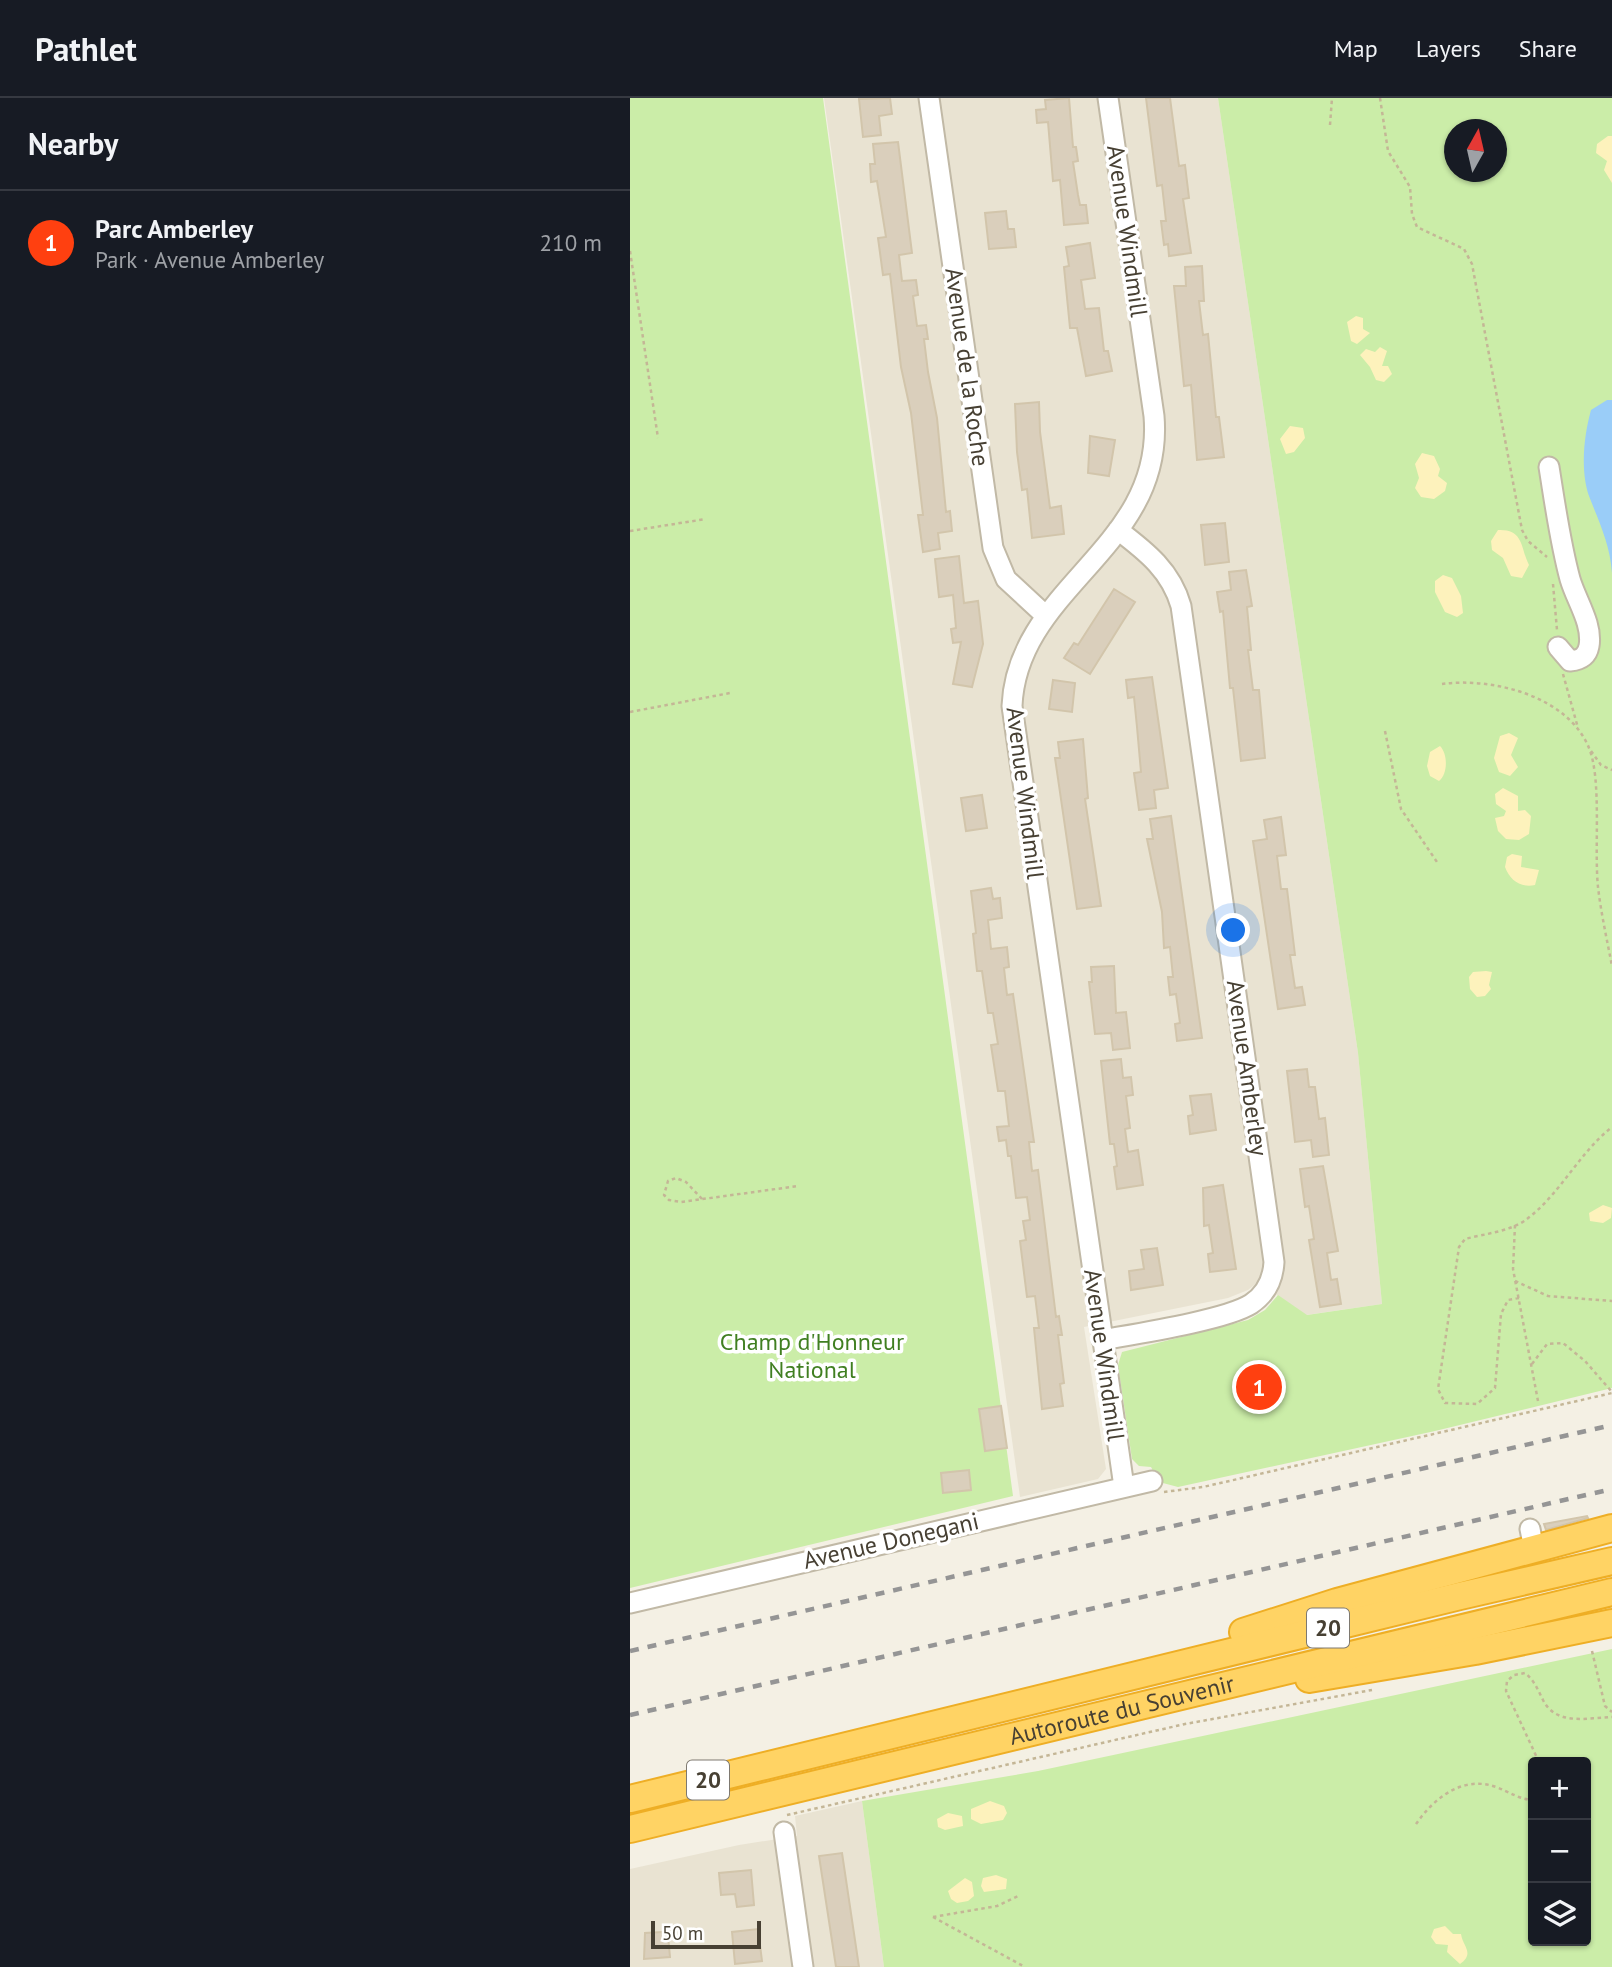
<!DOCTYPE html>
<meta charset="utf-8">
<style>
body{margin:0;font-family:"PT Sans",sans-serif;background:#242831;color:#f1f3f6}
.controls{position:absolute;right:21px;bottom:21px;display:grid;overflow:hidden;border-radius:7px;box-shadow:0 2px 5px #0004}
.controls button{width:63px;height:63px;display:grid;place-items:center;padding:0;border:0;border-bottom:2px solid #363941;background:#171b24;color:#f1f3f6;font:35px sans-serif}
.compass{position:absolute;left:814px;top:21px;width:63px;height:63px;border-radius:50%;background:#171b24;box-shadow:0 2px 5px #0004;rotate:8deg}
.scale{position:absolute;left:21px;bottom:18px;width:110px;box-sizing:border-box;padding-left:7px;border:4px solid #474033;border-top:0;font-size:19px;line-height:24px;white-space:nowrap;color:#474033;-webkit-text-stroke:5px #fff;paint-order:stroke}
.you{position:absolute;left:604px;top:833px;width:24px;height:24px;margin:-18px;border:5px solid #fff;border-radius:50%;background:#1a73e8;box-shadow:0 0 0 10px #1a73e833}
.badge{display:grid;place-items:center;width:46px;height:46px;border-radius:50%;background:#ff4010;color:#fff;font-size:23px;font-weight:700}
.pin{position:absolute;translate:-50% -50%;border:4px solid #fff;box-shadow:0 2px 7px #0006}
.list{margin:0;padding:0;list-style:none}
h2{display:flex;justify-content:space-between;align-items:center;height:91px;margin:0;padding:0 28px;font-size:30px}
h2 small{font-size:23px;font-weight:400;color:#9ea1a6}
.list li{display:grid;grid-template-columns:46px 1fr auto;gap:21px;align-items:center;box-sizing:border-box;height:105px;padding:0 28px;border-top:2px solid #363941}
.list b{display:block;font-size:26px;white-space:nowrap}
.list p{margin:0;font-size:23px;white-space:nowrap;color:#9ea1a6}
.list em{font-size:23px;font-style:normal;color:#9ea1a6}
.icon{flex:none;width:38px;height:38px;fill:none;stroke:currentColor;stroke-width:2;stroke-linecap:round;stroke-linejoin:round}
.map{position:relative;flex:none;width:982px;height:1869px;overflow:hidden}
header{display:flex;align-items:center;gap:42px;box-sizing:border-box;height:98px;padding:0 35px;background:#171b24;border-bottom:2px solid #363941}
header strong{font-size:33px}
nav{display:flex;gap:38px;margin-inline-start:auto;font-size:24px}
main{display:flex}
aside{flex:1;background:#171b24}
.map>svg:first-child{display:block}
.residential{fill:#e9e3d2}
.green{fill:#cbeda8;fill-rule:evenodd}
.sand{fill:#fdf2bc}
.water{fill:#9acdf8}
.building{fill:#dacfbc;stroke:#d2c5ab;stroke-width:2}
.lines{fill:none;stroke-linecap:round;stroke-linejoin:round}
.minor-casing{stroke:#c1b9a6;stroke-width:23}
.highway-casing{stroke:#eeae25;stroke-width:30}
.path{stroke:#c4b696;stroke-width:2.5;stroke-dasharray:3.5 3.5;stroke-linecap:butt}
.minor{stroke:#fff;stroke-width:19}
.highway{stroke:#ffd364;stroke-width:26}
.rail{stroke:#959595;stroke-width:4.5;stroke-dasharray:9 9;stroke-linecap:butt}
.labels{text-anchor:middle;stroke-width:7;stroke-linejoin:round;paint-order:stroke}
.shield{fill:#fff;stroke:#7e7970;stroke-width:2}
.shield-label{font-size:23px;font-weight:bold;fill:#474033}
.street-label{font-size:24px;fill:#474033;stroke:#fff}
.park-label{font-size:24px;fill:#407f21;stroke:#fff}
</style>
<header>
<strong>Pathlet</strong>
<nav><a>Map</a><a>Layers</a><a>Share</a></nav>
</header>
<main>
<aside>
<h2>Nearby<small></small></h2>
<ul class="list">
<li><span class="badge">1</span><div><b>Parc Amberley</b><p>Park · Avenue Amberley</p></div><em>210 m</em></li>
</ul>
</aside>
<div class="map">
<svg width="982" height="1869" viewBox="0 0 982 1869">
<rect width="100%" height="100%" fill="#f4f0e4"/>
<path class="residential" d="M194,0H588L728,955L752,1206L676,1217L628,1184L618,1192L598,1200L454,1229L476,1371L468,1381L390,1399Z
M232,1703L254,1869H0V1771L109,1747L167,1738L165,1718Z"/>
<path class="green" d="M0,0H193L383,1398L0,1490Z
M588,0H982V1290L805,1333L548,1389L529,1384L521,1369L509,1368L502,1361L488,1267L492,1254L618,1222L635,1212L648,1197L677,1217L752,1206L728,955ZM824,32H866V74H824Z
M982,1551V1869H254L232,1703L408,1673ZM903,1664H956V1843H903Z"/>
<path class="sand" d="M978,38H982V85L974,72L977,63L966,55L967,46Z
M726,218L733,220V231L740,235L727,246L721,243L717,224Z
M750,249L757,253L752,268H758L762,276L754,284L746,282L740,269L730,257L736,251L745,254Z
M660,328L673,330L675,340L664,354L656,356L650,341Z
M792,355L804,358L810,371L808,378L817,385L815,393L804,401L791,399L785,390L789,380L785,366Z
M868,432C894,431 890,449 899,467L892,480L881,478L873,460L862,452L861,443Z
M813,477L822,480L831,498L833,515L827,519L815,514L805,494V483Z
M879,635L888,640L881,657L888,669L880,678L869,674L864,660L870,638Z
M810,648C818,656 818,676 809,683L800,678L797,668L800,654Z
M873,690L888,698V713L895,712L901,718L899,736L889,742L876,741L868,733L865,720L874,718L876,713L866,706L865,696Z
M882,756L892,758L891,769L909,772L905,787C890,790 880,782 875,769L877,759Z
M856,873L862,874L859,887L861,891L855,898L847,899L840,891L839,879L843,874Z
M973,1107L982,1110L981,1120L973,1125L960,1123L959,1115Z
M360,1703L374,1708L377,1715L373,1722L351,1726L341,1721V1711Z
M318,1715L332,1718L333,1728L315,1732L308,1729L307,1721Z
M366,1777L377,1781L376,1791L354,1794L351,1788L353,1780Z
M335,1780L342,1784L344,1798L338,1803L327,1805L321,1801L318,1793Z
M815,1828L823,1836H831C833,1849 845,1855 830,1866L817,1854L818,1847L806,1846L801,1839L804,1831Z"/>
<path class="water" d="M977,302H982V475C980,446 969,424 959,398C950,372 954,337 961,312Z"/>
<path class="building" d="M260,0L262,16L249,18L251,37L233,39L229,1Z
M439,0L443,49H446L448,63L443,64L448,97L450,107H456L458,125L434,127L430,82L423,83L418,24L407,25L406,12L416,11L415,2Z
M516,0H540L549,68L555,67L559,100L553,101L561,155L539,158L538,146L534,147L531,123H536L532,87L527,88Z
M268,44L282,155L269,157L272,183L286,182L288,197L283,198L287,228L296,227L298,241H294L298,274L307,320L316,414L320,413L322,433L308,435L310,451L293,454L288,417H293L281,315L271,269L260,176L253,177L248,140L256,139L247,83L241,84L240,66H245L243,46Z
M376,113L378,131H384L386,149L359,151L355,115Z
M460,145L465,180L451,182L455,211L469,210L474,253H478L482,273L456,278L447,230H440L434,169L439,168L436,149Z
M572,168L574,203H569L573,237L578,236L586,319H589L594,359L567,362L561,287L554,288L544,188H556L555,169Z
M409,304L410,334L420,410L431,408L434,436L402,440L397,391L392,392L387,354L385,306Z
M460,338L485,342L479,378L458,375Z
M595,425L599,464L575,467L571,427Z
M329,458L334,505L348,503L353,546L342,589L323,586L331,544L323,545L321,531L326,530L323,497L309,499L305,461Z
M616,472L622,508L617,509L621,552H618L623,592H629L635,660L611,663L603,590H600L593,513L590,514L587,494L601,492L599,474Z
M484,491L505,504L460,576L434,560L444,545L448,547Z
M522,579L538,690L524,692L526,710L509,712L504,675L511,674L507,629L504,599L498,600L496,582Z
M423,582L445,585L442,614L419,611Z
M453,641L458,700L455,701L471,808L447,811L425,660H430L428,644Z
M352,697L357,730L336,733L331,700Z
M541,718L572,940L547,943L545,926L550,925L546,896L540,897L538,879H543L540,849L534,850L532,814L517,741H523L520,721Z
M651,719L656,757L647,758L651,791H657L665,857H660L665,890L672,889L675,907L648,911L623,743L637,741L634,722Z
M361,790L363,801L370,800L372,820L358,822L361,851L377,849L379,869L374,870L377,897L383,896L404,1044H399L402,1073L408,1072L426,1219L429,1218L432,1237H428L434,1285L430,1286L433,1308L412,1311L404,1230H409L405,1198L397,1199L390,1143L396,1142L393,1123L400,1122L397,1099L386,1100L381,1058H378L376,1042L369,1043L367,1029L379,1028L375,993H368L361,947L368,946L363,915H358L352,873H347L343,836L346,835L341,793Z
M484,868L486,915L496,914L500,950L483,952L481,935L465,936L459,884H462L461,869Z
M491,961L493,980L501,979L503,997L496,998L500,1030L495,1031L498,1054L508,1052L513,1087L487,1091L484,1069L487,1068L484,1046H480L471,963Z
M677,971L679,989H685L689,1021L695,1020L699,1057L683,1059L681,1042L665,1044L657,973Z
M581,996L586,1032L560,1036L558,1018L563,1017L560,998Z
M693,1068L708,1153L697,1155L701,1182L707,1181L711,1206L690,1209L679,1142L684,1141L679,1108L675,1109L670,1071Z
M593,1087L606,1171L580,1174L578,1156L583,1155L579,1127L574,1128L573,1090Z
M527,1150L533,1187L501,1192L499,1173L514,1171L511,1152Z
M371,1308L377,1350L355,1353L349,1311Z
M339,1372L341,1392L313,1395L311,1375Z
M957,1418L958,1420L916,1432L914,1426Z
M212,1755L229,1869H206L189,1758Z
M121,1772L124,1807L107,1809L105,1796L91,1797L89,1775Z
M128,1831L132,1863L105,1866L102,1834Z
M32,1834L33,1839L38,1838L40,1859L14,1861L15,1835Z"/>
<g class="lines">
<defs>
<path id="minor" d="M299,0L363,450L376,481L416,518
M478,0L524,318C535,450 387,488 382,608L494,1389
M919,369C925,406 930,444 940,481C946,502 963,526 959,548C957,559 950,562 940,563L928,549
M472,1242C505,1236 596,1222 621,1206C636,1196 643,1182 644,1164L551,508C541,473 517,454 488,432
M900,1431L904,1451
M0,1505L522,1383
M154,1734L173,1869"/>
<g id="highway">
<path d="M613,1534L707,1504L982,1430"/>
<path d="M679,1581L845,1553L982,1525"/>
<path d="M0,1701L830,1498L982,1463"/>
<path id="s1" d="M0,1731L982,1494"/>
</g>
</defs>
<use href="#minor" class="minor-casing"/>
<use href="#highway" class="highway-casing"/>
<path class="path" d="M750,0L758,53L780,89L782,116L787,129L834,151L842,166L892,432L898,443L917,459
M700,27L702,0
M0,153L28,340
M0,433L76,421
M923,486L927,532
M933,576L948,630
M812,586C862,579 938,598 959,650C972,682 964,751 968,789C971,815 977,842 982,868
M0,614L100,595
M755,633L771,711L807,764
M961,653L971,667L982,672
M72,1101L56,1084L46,1080L38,1083L34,1097L39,1102L51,1104L168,1088
M885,1127L883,1171L908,1303
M885,1183L918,1198L982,1203
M889,1200L878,1202L871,1216L865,1290L847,1306L815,1305L808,1291L829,1149L835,1141C854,1136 882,1133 897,1121C931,1095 949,1055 982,1029
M902,1266L917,1246L933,1245L955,1263L982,1294
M534,1394L573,1389L982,1295
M962,1553L975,1608L982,1614
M909,1664L876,1593L877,1583L884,1577L895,1575C904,1582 908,1592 913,1602C926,1628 957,1620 982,1619
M157,1717L555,1626L742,1592
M786,1726C804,1700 833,1677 866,1689C880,1694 888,1701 903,1702
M303,1819L395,1869
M303,1819L367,1808L390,1797"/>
<use href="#minor" class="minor"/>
<use href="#highway" class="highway"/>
<path class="rail" d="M0,1553L982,1327
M0,1617L982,1391"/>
</g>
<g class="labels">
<g class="shield">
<rect x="677" y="1510.5" width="42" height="39" rx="5"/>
<rect x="57" y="1662.5" width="42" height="39" rx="5"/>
</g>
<g class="shield-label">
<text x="698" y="1538">20</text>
<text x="78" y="1690">20</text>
</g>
<g class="street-label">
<text transform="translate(497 133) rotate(82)" y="8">Avenue Windmill</text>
<text transform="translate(337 269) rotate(82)" y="8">Avenue de la Roche</text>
<text transform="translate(395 695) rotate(83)" y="8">Avenue Windmill</text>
<text transform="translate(617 970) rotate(82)" y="8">Avenue Amberley</text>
<text transform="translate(474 1257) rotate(82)" y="8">Avenue Windmill</text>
<text transform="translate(261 1443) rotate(-13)" y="8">Avenue Donegani</text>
<text dy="8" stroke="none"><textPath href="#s1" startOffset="506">Autoroute du Souvenir</textPath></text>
</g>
<g class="park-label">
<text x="182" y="1252">Champ d'Honneur<tspan x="182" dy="28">National</tspan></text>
</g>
</g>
</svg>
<div class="controls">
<button>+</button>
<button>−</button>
<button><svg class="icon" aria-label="layers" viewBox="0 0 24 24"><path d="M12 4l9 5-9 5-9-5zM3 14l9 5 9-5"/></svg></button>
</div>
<svg class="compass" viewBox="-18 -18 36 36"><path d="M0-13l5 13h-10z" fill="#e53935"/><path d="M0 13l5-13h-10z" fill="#9ea1a6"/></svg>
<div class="scale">50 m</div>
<div class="you"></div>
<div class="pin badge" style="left:629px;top:1289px">1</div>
</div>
</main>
